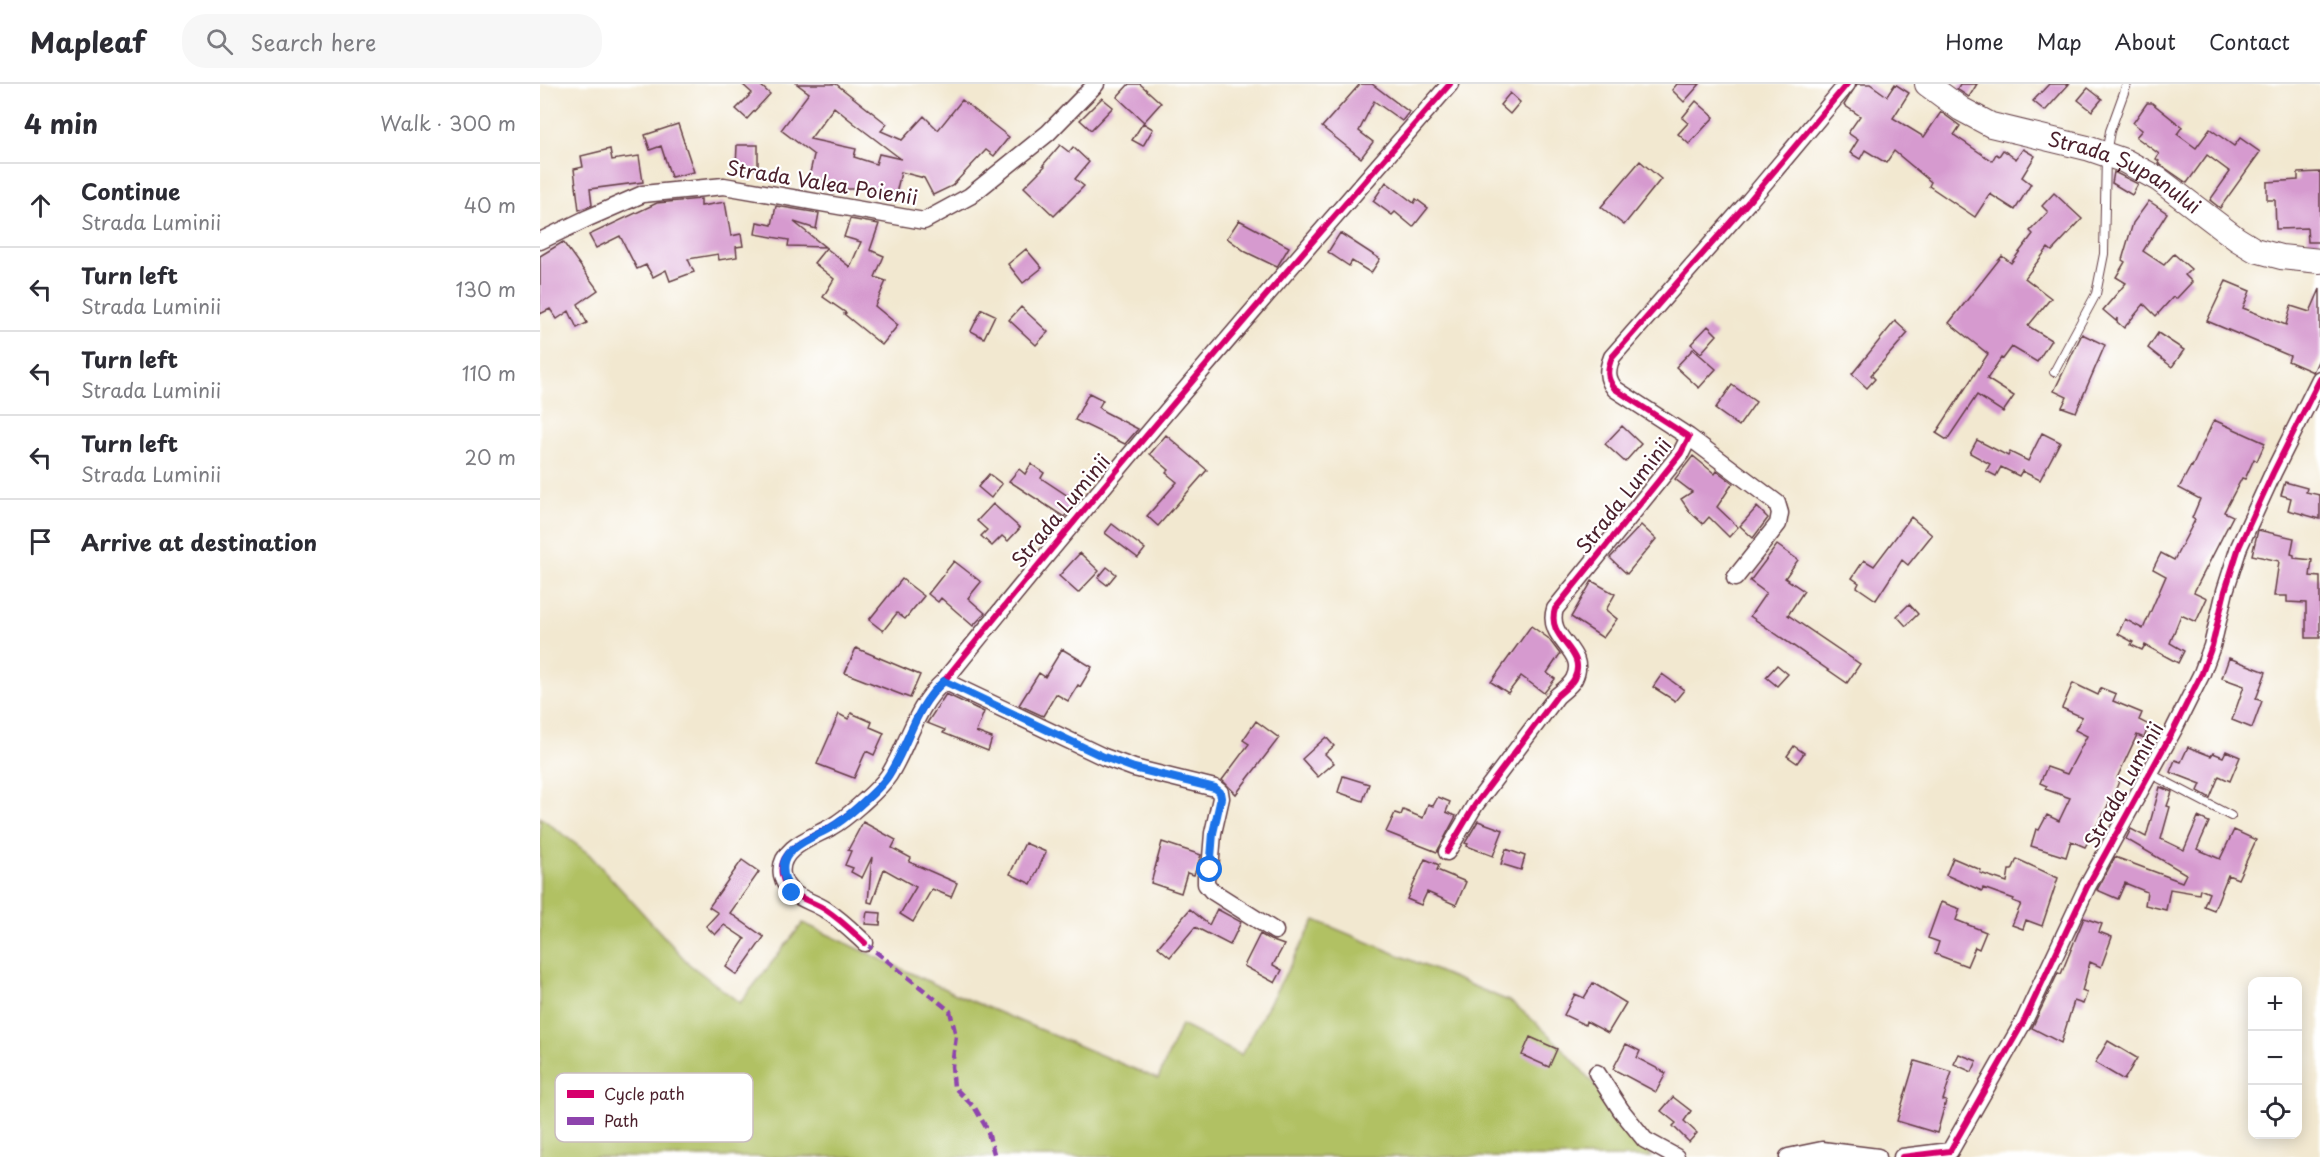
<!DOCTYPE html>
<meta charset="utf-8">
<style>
body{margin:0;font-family:"Playpen Sans",sans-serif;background:#f7f7f7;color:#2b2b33}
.controls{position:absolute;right:18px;bottom:18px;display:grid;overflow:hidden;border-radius:12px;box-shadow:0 3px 15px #0003}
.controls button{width:54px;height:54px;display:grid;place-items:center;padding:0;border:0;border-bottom:2px solid #e1e1e2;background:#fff;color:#2b2b33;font:30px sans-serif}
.stop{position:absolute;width:18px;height:18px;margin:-14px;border:4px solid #1a73e8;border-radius:50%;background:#fff}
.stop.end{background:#1a73e8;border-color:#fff;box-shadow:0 2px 6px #0008}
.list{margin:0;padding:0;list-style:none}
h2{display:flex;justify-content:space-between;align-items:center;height:78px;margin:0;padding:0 24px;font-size:26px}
h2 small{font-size:20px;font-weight:400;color:#7c7c81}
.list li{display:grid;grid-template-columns:39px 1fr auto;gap:18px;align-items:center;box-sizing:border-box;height:84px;padding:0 24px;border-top:2px solid #e1e1e2}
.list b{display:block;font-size:22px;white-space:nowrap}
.list p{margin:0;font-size:20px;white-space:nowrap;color:#7c7c81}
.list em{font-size:20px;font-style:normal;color:#7c7c81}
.icon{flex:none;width:33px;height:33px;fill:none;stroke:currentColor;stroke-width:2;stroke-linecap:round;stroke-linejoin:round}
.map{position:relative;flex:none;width:1780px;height:1073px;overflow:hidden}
header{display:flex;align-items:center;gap:36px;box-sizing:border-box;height:84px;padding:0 30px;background:#fff;border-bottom:2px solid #e1e1e2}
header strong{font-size:28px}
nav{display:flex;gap:33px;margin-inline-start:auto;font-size:21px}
.search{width:420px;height:54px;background:#f7f7f7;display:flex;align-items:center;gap:15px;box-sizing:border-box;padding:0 21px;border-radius:24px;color:#7c7c81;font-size:22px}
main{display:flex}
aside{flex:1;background:#fff}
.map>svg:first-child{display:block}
.green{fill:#b1c164;stroke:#7e7048;stroke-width:1.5}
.building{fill:#d69acf;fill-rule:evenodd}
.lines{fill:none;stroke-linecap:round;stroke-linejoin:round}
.lane-casing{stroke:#633d44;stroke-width:10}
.street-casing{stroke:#633d44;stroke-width:19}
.secondary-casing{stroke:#633d44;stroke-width:26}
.lane{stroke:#fff;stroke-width:8}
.street{stroke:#fff;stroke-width:16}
.secondary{stroke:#fff;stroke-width:24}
.quiet{stroke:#8e44ad;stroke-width:4.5;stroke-dasharray:9 4.5;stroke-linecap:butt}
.cycleway-casing{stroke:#fff;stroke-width:10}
.cycleway{stroke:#d6006c;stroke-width:6}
.route{stroke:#1a73e8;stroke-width:8}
.labels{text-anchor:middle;stroke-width:4.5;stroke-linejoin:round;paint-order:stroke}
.street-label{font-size:20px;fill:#4a1f2b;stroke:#fff}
.key{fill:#fff;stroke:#c9bcbf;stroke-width:1.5}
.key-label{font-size:16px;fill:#4a1f2b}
</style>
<header>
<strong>Mapleaf</strong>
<div class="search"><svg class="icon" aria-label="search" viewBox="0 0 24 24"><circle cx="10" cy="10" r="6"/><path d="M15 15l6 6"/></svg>Search here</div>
<nav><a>Home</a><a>Map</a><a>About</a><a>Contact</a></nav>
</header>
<main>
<aside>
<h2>4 min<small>Walk · 300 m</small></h2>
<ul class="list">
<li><svg class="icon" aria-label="ahead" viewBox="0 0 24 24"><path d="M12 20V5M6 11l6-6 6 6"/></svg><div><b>Continue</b><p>Strada Luminii</p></div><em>40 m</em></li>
<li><svg class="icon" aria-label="left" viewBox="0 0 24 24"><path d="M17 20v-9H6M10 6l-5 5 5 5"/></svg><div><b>Turn left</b><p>Strada Luminii</p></div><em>130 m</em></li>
<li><svg class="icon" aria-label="left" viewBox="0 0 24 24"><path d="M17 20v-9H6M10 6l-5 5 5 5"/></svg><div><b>Turn left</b><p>Strada Luminii</p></div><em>110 m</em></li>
<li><svg class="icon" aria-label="left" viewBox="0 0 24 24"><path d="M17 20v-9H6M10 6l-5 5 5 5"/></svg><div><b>Turn left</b><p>Strada Luminii</p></div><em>20 m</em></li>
<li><svg class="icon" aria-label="arrive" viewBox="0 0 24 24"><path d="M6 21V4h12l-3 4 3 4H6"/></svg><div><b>Arrive at destination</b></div></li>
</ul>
</aside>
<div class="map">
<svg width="1780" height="1073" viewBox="0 0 1780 1073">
<rect width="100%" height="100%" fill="#fff"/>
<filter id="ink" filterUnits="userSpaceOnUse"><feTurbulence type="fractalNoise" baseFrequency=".0167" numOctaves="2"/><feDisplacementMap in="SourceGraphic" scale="12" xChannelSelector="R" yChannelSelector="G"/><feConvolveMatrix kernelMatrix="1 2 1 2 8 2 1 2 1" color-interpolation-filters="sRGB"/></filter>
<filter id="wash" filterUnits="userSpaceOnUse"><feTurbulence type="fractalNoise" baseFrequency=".008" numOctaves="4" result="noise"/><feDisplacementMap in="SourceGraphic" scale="24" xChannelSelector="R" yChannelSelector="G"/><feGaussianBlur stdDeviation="1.35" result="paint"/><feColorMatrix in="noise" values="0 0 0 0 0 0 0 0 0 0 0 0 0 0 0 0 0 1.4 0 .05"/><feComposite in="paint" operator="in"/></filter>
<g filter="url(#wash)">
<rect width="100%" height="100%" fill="#f2e8d0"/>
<path class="green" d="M0,733L49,770L149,880L200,919L263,839L420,912L618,995L641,941L701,971L775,836L971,918C1028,961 1067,1018 1112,1073H0Z"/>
<g id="blocks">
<path class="building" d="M202,0H219L230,10L207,35L196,25L212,9Z
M257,0H296L347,40L341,47L362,56L384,32L398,46L422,16L469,53L454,72L446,66L412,102L393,111L384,94L361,88L355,114L322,105H302V100L269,93L274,71L241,46L269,9ZM294,23L315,40L361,75L339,70L336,80L314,73L316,65L270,55Z
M589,0H600L621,19L604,38L577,13Z
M820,0H832L869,28L862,37L834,17L819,47L833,58L821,74L782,43Z
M1137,0H1160L1144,18L1132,6Z
M1317,0H1330L1347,12L1355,0L1369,9L1353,34L1384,53L1401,28L1420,42L1414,51L1452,77L1456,70L1459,72L1463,66L1476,75L1483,65L1495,72L1482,93L1491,100L1475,126L1450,110L1435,133L1389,102L1391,98L1354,67L1346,79L1325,66L1320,75L1310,69L1318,56L1308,49L1320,32L1304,21Z
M1420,0H1437L1429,13L1417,5Z
M1509,0H1529L1505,27L1493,17Z
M1548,4L1562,15L1552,27L1538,16Z
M970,9L980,18L970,30L960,21Z
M562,14L573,23L551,46L540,36Z
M1156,17L1174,33L1149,60L1138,50L1148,39L1142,34Z
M1607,19H1612L1642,43L1637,50L1656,64L1670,45L1694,62L1700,54L1720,68L1680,124L1670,116L1690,88L1667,71L1647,99L1618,79L1619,77L1616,75L1619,70L1596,53L1602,46L1593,39Z
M603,39L613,45L603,62L592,56Z
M138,40L154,88L131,93L121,62L110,66L105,51Z
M197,61H218V85L196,84Z
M520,61L529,68L533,63L549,78L535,95L544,102L514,132L484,103L505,82L503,81Z
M70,65L72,76L99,72L103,98L50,105L52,121L39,126L34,85L43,83L41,72Z
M1100,77L1121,95L1084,141L1061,123Z
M1574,88L1598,100L1592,111L1572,99Z
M1780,88V158H1768L1767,144L1736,145L1735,116H1727V98L1758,96V89Z
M846,98L874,119L876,115L888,124L873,143L855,128L852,131L833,117Z
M1514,109L1542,135L1512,167L1508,164L1485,194L1511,214L1488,242L1511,256L1497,278L1472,263L1463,275L1461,274L1447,295L1474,312L1463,328L1437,311L1407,356L1396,349L1448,270L1409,239L1462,172L1471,179L1493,150L1490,147L1508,128L1502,122Z
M161,115V122L185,118L191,152L201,150L203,162L196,163L197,173L179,176L178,170L148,175L154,188L130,197L126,186L113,193L106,181L97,185L80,152L56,164L49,151L117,119Z
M1609,117L1627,129L1603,167L1624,181L1634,170L1651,185L1645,191L1652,198L1636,215L1633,213L1616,232L1604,220L1584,244L1577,238V234L1576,237L1563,226L1586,199L1576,193L1585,178L1582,176L1593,139Z
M236,122L279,129L276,145L254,138L285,163L248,162L249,156L215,150L217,138L232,141Z
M310,135L339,140L330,166L344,172L335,193L346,197L335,222L358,241L342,261L304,230L306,229L283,213L294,195L274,179L286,164L310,183L321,158L304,153Z
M699,136L749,163L737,183L706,168L687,154Z
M800,149L840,175L831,189L812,177L809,182L788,168Z
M23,158L58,206L38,220L47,239L37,244L29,227L17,235L10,225L0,230V172Z
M486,165L502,184L483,199L468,180Z
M1686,197L1710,207L1703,224L1746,241L1751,222L1770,228L1780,205V273L1773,288L1748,277L1750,272L1667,237Z
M481,223L508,248L496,261L469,236Z
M442,225L455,231L444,254L431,247Z
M1355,237L1368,249L1331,291L1335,295L1327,304L1312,290Z
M1168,242L1177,251L1161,269L1151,260Z
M1618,249L1644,266L1632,283L1608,264Z
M1542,250L1565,261L1536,328L1522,323L1527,313L1514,307Z
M1153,265L1176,285L1159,304L1136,283Z
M1192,301L1216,318L1199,342L1175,325Z
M549,309L563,316L559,323L565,328L598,345L585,360L535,336Z
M1674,336L1725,359L1717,377L1714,375L1705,395L1702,394L1684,428L1693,432L1654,508L1667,514L1656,538L1641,531L1630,559L1644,567L1638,579L1605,561L1602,566L1591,561L1593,558L1578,550L1585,535L1603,545L1626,492L1613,485L1621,469L1634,476L1655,436L1652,434L1660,415L1639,404L1651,382L1652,383Z
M1082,342L1101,360L1085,378L1065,360Z
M1502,349L1520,358L1500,396L1482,387L1479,392L1461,383L1456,392L1446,387L1450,380L1430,369L1437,356L1468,372L1470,368L1488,377Z
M626,351L667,386L618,442L607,432L637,398L626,389L629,386L610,370Z
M1153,372L1175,390L1177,387L1193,399L1177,423L1198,443L1189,453L1169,433L1163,440L1150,428L1141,415L1152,408L1135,395Z
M491,380L504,389L501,394L537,418L524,433L469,397L479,385L485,390Z
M449,390L462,400L451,414L438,403Z
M1745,398L1767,404L1766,408L1780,411V435L1748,426L1751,414L1741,411Z
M453,420L480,444L468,457L462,452L452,462L441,452L447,446L437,437Z
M1217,423L1228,434L1213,454L1200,442Z
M1371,433L1392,451L1368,481L1362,476L1336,516L1317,503L1319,499L1312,494L1324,476L1334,482Z
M572,440L605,465L598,474L565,449Z
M1101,441L1116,455L1087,490L1070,474Z
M1718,446L1754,454L1751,470L1754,471V474L1772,476L1770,492L1780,493V554H1766V519L1747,518V512H1734L1739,477L1712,471Z
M1237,461L1258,476L1245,494L1264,507L1248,531L1320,580L1307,599L1210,532L1226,509L1210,497Z
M540,469L559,487L538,509L519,492Z
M414,477L441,498L428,514L445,529L433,542L401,514L398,518L388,510Z
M567,483L576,490L567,501L558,494Z
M362,495L384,512L365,535L357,529L343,547L329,536Z
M1052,497L1075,510L1066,526L1077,535L1063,554L1031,533Z
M1369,520L1378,530L1366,542L1357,532Z
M991,542L1008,554L1020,570L1007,589L1015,595L1004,609L981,592L968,609L951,598Z
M316,564L380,591L370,614L305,589Z
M522,565L552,583L540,603L538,601L528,617L516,610L503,632L479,621L499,589L505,593Z
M1689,574L1726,588L1716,615L1722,617L1712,644L1692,636L1704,602L1682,594Z
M1237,581L1248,590L1237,602L1226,593Z
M1122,590L1144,606L1135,617L1113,603Z
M1533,599L1558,611L1561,604L1576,610L1573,617L1602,629L1599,636L1609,641L1604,654L1597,651L1577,694L1580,695L1573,712L1545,763L1531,757L1526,773L1491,762L1496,745L1499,746L1507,731L1519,737L1530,714L1505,705L1507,702L1500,699L1507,683L1527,690L1547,652L1535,646L1542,633L1522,624Z
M406,610L444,628L436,648L452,654L448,667L403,649L405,646L387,639Z
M311,629L332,638L330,643L344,649L334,671L326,667L314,694L277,680L299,630L308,635Z
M716,637L739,654L696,710L682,696L709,660L703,656Z
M786,653L794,662L785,670L794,679L778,693L762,675Z
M1254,662L1264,669L1257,679L1247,672Z
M1648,663L1671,672L1673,669L1683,673L1686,667L1700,673L1690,697L1679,692L1670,714L1658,707L1661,700L1630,688L1635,676L1641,678Z
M803,692L829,700L823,717L798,708Z
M1620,703L1632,708L1627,722L1630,723L1621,755L1644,766L1658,733L1669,738L1657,765L1680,775L1694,746L1716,756L1698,795L1688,791L1674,826L1664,822L1669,809L1660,805L1659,810L1630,805L1626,826L1605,821L1607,808L1585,799L1578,815L1557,806L1575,773L1642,798L1646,790L1586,755L1591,745L1606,753Z
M898,713L910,718L906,728L916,732L897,768L846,748L855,729L861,731L863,726L883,734L888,720L893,722Z
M938,737L963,746L953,772L927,762L928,760L925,759Z
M323,738L356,756L352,764L371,774L369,778L417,799L411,813L392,805L373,838L360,830L376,803L344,785L332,819L328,818L332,773L322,794L311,788L313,784L305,781L311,767L308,766Z
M622,758L661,771L654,791L647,789L641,809L611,799Z
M485,759L506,768L491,800L470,790Z
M966,765L985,772L981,786L961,780Z
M1413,774L1441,786L1440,789L1467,798L1469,786H1472L1477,775L1518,794L1502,842L1486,836L1483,845L1472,841L1481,820L1473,817L1474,815L1443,804L1442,807L1406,791Z
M885,775L899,781L897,786L926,798L916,821L887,808L881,821L867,815Z
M202,776L219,788L190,829L224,853L197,891L186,883L205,855L184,841L175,851L166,842L178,829L169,823Z
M1401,818L1420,825L1416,836L1446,848L1439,865L1435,863L1427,882L1395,870L1399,858L1388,854Z
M650,825L669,841L677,825L701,838L690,861L655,843L630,873L618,863Z
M327,828L341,829L340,841L325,840Z
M1544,834L1562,840L1559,848L1572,853L1561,883L1550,878L1542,907L1547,909L1543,920L1534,917L1521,959L1492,944L1518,889L1521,890Z
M720,850L730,856L744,861L733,881L742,886L735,899L704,882Z
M1053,899L1086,919L1068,949L1046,937L1045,941L1024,931L1035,910L1044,914Z
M990,953L1017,965L1009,983L982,971Z
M1568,957L1597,974L1584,996L1555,979Z
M1086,960L1100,967L1097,974L1126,989L1116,1008L1073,985Z
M1419,970L1437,977L1432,988L1414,980Z
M1375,977L1412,988L1403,1016L1406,1017L1397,1049L1357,1037Z
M1133,1013L1151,1027L1144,1037L1157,1049L1149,1058L1133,1042L1136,1039L1121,1027Z"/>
</g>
</g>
<g filter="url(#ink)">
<use href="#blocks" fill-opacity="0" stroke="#633d44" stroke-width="1.5"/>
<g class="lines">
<defs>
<path id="lane" d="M1514,288L1556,210L1564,170L1566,70L1570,47L1587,0
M1609,689L1691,732"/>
<path id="street" d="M0,157L48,134L103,110L184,102L384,137L430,112L508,49L556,0
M1149,353L1237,419L1240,429L1238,440L1195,494
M404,597L564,673L594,684L675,704L680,708L681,714L673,749L670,786L666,793V800L672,807L735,847
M907,768L935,721L1017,612C1023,607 1031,601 1034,595C1049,566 1005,556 1015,525L1141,369L1149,353L1075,305C1066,294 1067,286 1072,273L1210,116L1307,0
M325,859C312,847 301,836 286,826C270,815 247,814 242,791C237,764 274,753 291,743C302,737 311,729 320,721C330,712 341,703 349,691C369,659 375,623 404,597C567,394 738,196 910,0
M1057,989L1081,1026L1105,1056L1136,1073
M1248,1073L1282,1066L1338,1073
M1362,1073L1410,1067L1484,937L1547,803L1634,645L1662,589L1672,562L1685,507L1699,463L1733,389L1780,295"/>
<g id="secondary">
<path id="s1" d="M1387,0L1421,25L1451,41L1547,64L1585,77L1618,95L1697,155L1715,166L1741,173L1780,177"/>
</g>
</defs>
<use href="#lane" class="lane-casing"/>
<use href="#street" class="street-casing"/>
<use href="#secondary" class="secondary-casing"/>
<use href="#lane" class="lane"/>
<use href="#street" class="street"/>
<use href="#secondary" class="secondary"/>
<path class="quiet" d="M325,859L410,927L416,952L412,982L414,1003L435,1024L447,1045L455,1073"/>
<defs>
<path id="cycleway" d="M907,768L935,721L1017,612C1023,607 1031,601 1034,595C1049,566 1005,556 1015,525L1141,369L1149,353L1075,305C1066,294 1067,286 1072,273L1210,116L1307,0
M325,859C312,847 301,836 286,826C270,815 247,814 242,791C237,764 274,753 291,743C302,737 311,729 320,721C330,712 341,703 349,691C369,659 375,623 404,597C567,394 738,196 910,0
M1362,1073L1410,1067L1484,937L1547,803L1634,645L1662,589L1672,562L1685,507L1699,463L1733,389L1780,295"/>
</defs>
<use href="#cycleway" class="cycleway-casing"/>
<use href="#cycleway" class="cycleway"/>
</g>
</g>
<g class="lines" filter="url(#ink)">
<path class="route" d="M252,809C227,770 260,760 290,744C301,738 310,730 319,722C329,713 341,703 348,692C370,659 373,625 404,597L564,673L594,684L675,704L680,708L681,714L673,749L670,786"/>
</g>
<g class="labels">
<g class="street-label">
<text dy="7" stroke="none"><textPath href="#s1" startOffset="219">Strada Șupanului</textPath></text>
<text transform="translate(282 99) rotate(9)" y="7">Strada Valea Poienii</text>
<text transform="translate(1084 412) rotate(-52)" y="7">Strada Luminii</text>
<text transform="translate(521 427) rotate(-50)" y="7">Strada Luminii</text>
<text transform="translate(1584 701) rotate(-61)" y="7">Strada Luminii</text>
</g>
</g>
<rect x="15" y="989" width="198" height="69" rx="9" class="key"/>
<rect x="27" y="1006" width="27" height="8" fill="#d6006c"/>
<rect x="27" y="1033" width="27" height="8" fill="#8e44ad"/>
<g class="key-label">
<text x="64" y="1016">Cycle path</text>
<text x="64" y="1043">Path</text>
</g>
</svg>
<div class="controls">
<button>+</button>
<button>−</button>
<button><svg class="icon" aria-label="locate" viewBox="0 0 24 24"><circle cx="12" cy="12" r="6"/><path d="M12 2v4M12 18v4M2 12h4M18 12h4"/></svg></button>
</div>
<div class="stop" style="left:670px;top:786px"></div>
<div class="stop end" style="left:252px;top:809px"></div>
</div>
</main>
